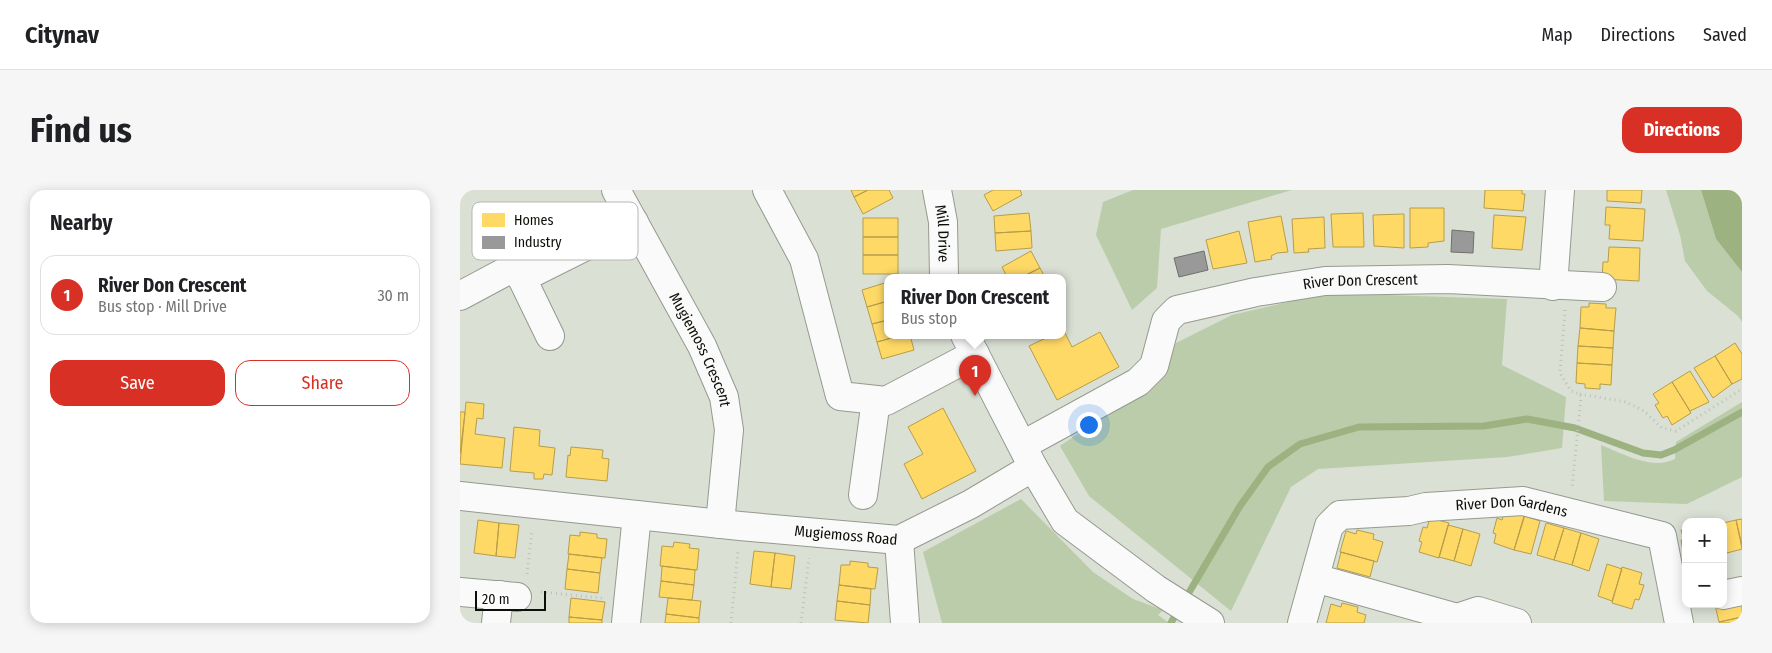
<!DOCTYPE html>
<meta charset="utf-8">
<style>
body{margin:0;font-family:"Fira Sans Condensed",sans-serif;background:#f6f6f6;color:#202124}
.controls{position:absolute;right:15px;bottom:15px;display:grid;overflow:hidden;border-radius:10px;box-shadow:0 2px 12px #0003}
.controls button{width:45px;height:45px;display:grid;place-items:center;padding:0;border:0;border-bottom:1px solid #e0e0e0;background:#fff;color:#202124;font:25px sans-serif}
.scale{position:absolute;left:15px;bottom:12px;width:71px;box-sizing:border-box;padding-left:5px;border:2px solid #0c1008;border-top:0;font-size:14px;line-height:18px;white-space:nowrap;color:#0c1008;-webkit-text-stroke:4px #fff;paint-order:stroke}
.you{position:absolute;left:628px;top:234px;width:18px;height:18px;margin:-12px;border:4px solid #fff;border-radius:50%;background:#1a73e8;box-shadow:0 0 0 8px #1a73e833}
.badge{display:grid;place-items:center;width:32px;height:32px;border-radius:50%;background:#d93025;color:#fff;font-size:16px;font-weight:700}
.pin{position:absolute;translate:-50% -41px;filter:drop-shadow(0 1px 2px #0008)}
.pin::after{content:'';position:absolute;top:26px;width:18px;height:15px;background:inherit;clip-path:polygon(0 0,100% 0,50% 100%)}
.popup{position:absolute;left:424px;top:84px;width:182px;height:65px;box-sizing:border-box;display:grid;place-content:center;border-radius:10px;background:#fff;filter:drop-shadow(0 1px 4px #0005);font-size:16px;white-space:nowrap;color:#757577}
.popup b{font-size:19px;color:#202124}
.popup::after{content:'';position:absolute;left:50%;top:100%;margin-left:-10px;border:10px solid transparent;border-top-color:#fff}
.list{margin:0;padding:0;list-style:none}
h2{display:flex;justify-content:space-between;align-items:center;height:65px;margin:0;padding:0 20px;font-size:21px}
h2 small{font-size:16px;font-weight:400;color:#757577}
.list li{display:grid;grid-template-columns:32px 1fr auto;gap:15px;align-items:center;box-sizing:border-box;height:80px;margin:0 10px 10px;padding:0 10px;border:1px solid #e0e0e0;border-radius:15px}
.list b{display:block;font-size:19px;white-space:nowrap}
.list p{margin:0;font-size:16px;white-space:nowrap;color:#757577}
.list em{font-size:16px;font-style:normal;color:#757577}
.actions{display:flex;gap:10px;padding:15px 20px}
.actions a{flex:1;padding:11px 0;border:1px solid #d93025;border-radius:15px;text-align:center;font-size:18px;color:#d93025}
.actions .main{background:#d93025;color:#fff}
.map{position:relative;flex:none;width:1282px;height:433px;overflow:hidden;border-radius:15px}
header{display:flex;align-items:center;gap:30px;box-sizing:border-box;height:70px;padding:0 25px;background:#fff;border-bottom:1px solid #e0e0e0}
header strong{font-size:24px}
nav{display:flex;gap:28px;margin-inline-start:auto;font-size:18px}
.intro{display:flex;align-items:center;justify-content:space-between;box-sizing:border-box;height:120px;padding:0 30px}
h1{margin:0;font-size:35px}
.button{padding:12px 22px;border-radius:15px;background:#d93025;color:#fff;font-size:18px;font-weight:700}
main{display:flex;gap:30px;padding:0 30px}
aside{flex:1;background:#fff;border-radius:15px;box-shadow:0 2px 12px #0003}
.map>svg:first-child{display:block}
.green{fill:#bca}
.water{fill:#9cb281}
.homes{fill:#ffd966;stroke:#b69d4a}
.industry{fill:#999;stroke:#6f706e}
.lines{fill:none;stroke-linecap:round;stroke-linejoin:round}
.stream{stroke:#9cb281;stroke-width:7}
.minor-casing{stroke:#959a90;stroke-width:30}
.path{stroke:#bfc1bc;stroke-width:3;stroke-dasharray:1 4;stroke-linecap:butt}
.minor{stroke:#f9faf9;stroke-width:28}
.labels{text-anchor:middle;stroke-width:5;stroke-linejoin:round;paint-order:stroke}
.street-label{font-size:15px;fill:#0c1008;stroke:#fff}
.key{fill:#fff;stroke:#b6b7b5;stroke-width:1}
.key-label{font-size:14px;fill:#0c1008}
</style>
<header>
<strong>Citynav</strong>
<nav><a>Map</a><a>Directions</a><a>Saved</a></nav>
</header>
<div class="intro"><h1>Find us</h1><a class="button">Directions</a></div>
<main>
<aside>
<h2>Nearby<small></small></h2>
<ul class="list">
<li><span class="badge">1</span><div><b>River Don Crescent</b><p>Bus stop · Mill Drive</p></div><em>30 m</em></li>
</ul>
<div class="actions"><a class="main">Save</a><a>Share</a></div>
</aside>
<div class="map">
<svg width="1282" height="433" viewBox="0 0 1282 433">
<rect width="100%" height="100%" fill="#dae0d4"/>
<path class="green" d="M673,0H832L701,39L697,98L672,120L636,45L643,12Z
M1206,0H1241L1256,49L1282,82V132L1278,126L1247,101L1225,71L1220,45Z
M867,103L1047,109L1042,175L1106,207L1102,258L1047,267L858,279L831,297L771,421L629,306L600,256L698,189L716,153L772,125Z
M1282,212V287L1227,314L1144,311L1141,255C1162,263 1192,281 1215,269L1216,252Z
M561,309L633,382L673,409L703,420L698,425L709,433H482L463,362Z"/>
<path class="water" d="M1241,0H1282V82L1256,49Z"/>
<path class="homes" d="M391,0H408L394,7Z
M408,0H429L433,8L403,24L394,7Z
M533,0H560L562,5L533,21L524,5Z
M1025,0H1062V4H1065L1063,21L1024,18Z
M1147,0H1182L1181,13L1147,11Z
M1146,17L1185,19L1183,51L1149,49L1150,35H1145Z
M950,18H984V51L968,53V57L950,58Z
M569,23L571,41L535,43L534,26Z
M903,23L904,57H873L871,24Z
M944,24V58L914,56L913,25Z
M1034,25L1066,27L1062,60L1032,58Z
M821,26L828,62L817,63L811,66L812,69L795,72L788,32Z
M864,27L865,58L848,59L849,62L834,63L832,29Z
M403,28H438V47H403Z
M571,41L572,58L536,61L535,43Z
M779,41L787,73L753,79L746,50Z
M403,47H438V65H403Z
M1149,57L1180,58L1179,91L1142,89L1143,72H1148Z
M571,61L580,78L562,87H547L542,77Z
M403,65H438V84H403Z
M580,78L585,87H562Z
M428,92V111L407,117L402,100Z
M428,111V130L412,134L407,117Z
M1129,113L1146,114V118H1156L1154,141L1120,138L1121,117H1129Z
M428,130V145H442L417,152L412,134Z
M1120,138L1154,141L1153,158L1118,156Z
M603,139L612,157L640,142L659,177L597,210L569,156L592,145H602Z
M442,145H450L454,160L422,169L417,152Z
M1275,153L1282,164V189L1272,194L1255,166Z
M1118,156L1153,158L1152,175L1117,173Z
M1255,166L1272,194L1253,208L1234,178Z
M1117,173L1152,175L1151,195L1140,194V199L1125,198V194L1116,193Z
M1230,181L1249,212L1230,221L1212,192Z
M1212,192L1231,223L1212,235L1207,226L1203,228L1195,215L1199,213L1193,204Z
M6,212L24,214L23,229L17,228L15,244L45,248L42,278L0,274Z
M483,218L516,281L462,309L444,274L463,264L448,237Z
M0,222H5L0,264Z
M54,237L80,240L79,256L95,258L92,285L84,284L83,289H74V283L50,281Z
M111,257L143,260L142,268L149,269L147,291L106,287L108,265L110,266Z
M1045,319L1065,325L1054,360L1034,353L1036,344L1033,343L1037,328L1042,330Z
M1064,326L1080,331L1071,364L1054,360Z
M970,328L989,333L979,368L959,362L962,352L959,351L963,337L967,338Z
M1282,329V355L1276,330Z
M18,330L39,333L36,366L14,363Z
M1276,330L1282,359L1267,363L1263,348V333Z
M39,333L59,335L55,368L36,366Z
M1086,333L1104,338L1094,370L1077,365Z
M988,335L1003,339L994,371L979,367Z
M1104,338L1121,343L1112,375L1094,370Z
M1003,339L1020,344L1011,376L994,371Z
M1226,339V365L1224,366L1221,350H1224L1221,340Z
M897,340L914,344L913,349L923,352L917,372L880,362L886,341L896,344Z
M120,342L137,344V348L147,349L145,368L108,364L110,345L120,346Z
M1121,343L1139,349L1129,381L1112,375Z
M214,352L230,354L229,358L239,359L237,380L200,376L202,356L213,357Z
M294,361L315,363L311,397L290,394Z
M881,362L914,371L910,387L877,378Z
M315,363L335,366L331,399L311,397Z
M109,364L142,368L140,383L107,379Z
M390,371L408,373V377L418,378L415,399L379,395L381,375H390Z
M1147,374L1162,379L1152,411L1138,406Z
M202,376L235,380L234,395L201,391Z
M1162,377L1182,383L1179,394L1184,395L1179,410L1175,409L1172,419L1152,413Z
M107,379L140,383L138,403L105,399Z
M201,391L234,395L232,410L199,407Z
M379,395L411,399L410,415L377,411Z
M111,408L145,412L142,430L109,427Z
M208,408L241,411L239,428L206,424Z
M1282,409V427L1259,432L1255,415Z
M377,411L410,415L408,433L375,430Z
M882,413L898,417L897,422L906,425L904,433H866L871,414L881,417Z
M206,424L239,428V433H205Z
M109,427L142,430V433H109Z
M1282,427V433H1260L1259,432Z"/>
<path class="industry" d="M992,40L1014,42L1013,63L991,62Z
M744,61L748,80L719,87L714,68Z"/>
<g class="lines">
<path class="stream" d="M724,411L780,316L808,277L840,254L899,237L1024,236L1067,229L1115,238L1183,263L1201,265L1214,260L1282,222
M711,433L718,420"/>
<defs>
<g id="minor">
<path id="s1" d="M156,0L242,156L264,207L269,240L260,334"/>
<path d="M307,0L344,69L380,206L426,211L515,164"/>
<path id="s2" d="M477,0L483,32L484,87"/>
<path d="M62,88L174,32"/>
<path d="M1093,96L1100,0"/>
<path d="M0,106L56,76L90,146"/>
<path d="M505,145L573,277L605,331L696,399L750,433"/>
<path id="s3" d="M563,255L678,192L694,176L706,131L717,120L796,102L865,91L988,89L1142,97"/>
<path d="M403,305L416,210"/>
<path id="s4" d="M0,306L280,336L439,350L511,314L573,277"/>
<path d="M439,350L445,433"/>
<path d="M855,388L997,428L1018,421L1057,433"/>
<path d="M0,402L57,407"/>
<path d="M1263,405L1282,401"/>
<path d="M36,433L39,405"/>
<path d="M166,433L177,325"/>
<path id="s5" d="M842,433L869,336L880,325L949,321L966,317L1063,311L1202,346L1219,433"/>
</g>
</defs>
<use href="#minor" class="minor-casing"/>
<path class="path" d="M1105,120L1100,183L1111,201L1120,204L1121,208L1112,298
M1120,204L1166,212L1184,221L1202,238L1216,241L1282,199
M67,384L72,340
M81,402L142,408
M271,433L278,361
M341,433L349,368"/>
<use href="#minor" class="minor"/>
</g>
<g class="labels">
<g class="street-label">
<text dy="5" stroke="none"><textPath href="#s2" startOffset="44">Mill Drive</textPath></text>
<text dy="5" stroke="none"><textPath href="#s3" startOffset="402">River Don Crescent</textPath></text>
<text dy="5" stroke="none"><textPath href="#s1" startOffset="181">Mugiemoss Crescent</textPath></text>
<text dy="5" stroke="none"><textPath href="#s5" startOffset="289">River Don Gardens</textPath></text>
<text dy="5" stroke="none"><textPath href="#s4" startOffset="388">Mugiemoss Road</textPath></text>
</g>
</g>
<rect x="12" y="12" width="166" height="58" rx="8" class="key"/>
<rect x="22" y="23" width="23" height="14" fill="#ffd966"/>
<rect x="22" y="46" width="23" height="13" fill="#999"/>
<g class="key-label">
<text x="54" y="35">Homes</text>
<text x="54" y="57">Industry</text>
</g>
</svg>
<div class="controls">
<button>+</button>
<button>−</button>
</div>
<div class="scale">20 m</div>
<div class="you"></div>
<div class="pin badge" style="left:515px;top:206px">1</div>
<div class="popup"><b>River Don Crescent</b>Bus stop</div>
</div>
</main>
